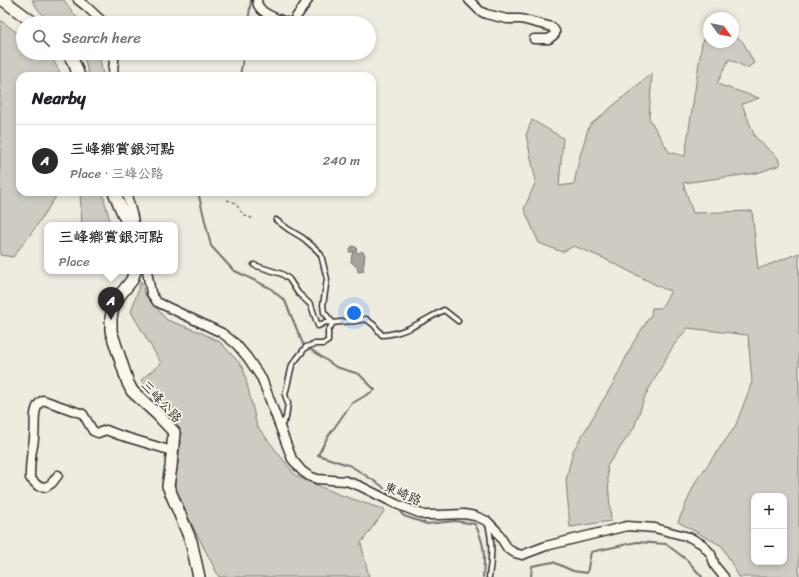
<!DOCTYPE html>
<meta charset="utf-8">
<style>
body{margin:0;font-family:Sriracha,"LXGW WenKai TC",sans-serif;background:#f2f2f2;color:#202124}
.controls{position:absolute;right:12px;bottom:12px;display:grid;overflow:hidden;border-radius:8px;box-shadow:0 2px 6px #0003}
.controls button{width:36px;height:36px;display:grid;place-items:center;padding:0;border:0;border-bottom:1px solid #e0e0e0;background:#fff;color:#202124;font:20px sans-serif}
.compass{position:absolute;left:703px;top:12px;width:36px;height:36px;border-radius:50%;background:#fff;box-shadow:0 2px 6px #0003;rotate:123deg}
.you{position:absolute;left:354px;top:313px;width:14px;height:14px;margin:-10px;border:3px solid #fff;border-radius:50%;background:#1a73e8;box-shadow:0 0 0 6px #1a73e833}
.badge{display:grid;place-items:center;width:26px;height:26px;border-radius:50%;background:#2b2b2b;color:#fff;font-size:13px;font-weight:700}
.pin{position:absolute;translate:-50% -33px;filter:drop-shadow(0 1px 2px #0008)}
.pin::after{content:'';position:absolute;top:21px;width:14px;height:12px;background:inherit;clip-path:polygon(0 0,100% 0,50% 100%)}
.popup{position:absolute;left:44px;top:222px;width:134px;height:52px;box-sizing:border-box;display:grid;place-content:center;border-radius:8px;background:#fff;filter:drop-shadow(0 1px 3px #0005);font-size:13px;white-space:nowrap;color:#757577}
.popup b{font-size:15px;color:#202124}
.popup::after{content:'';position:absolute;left:50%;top:100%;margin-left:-8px;border:8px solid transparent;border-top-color:#fff}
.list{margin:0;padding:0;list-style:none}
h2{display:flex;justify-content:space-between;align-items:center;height:52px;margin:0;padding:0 16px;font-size:17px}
h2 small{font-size:13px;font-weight:400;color:#757577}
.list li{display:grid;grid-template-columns:26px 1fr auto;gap:12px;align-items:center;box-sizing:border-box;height:72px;padding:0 16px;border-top:1px solid #e0e0e0}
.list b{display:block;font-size:15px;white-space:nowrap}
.list p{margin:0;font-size:13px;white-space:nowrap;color:#757577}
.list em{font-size:13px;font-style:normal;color:#757577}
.icon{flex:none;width:22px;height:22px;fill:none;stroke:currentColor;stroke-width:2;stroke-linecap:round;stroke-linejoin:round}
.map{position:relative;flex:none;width:799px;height:577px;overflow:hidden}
.search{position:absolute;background:#fff;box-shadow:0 2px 6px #0003;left:16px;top:16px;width:360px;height:44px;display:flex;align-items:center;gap:10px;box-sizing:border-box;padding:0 14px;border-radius:22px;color:#757577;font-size:15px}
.panel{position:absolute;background:#fff;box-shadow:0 2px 6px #0003;left:16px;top:72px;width:360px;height:124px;border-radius:12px}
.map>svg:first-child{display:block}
.green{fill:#cecbc2;stroke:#7c7b76;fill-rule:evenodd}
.water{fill:#a4a29a;stroke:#74726e}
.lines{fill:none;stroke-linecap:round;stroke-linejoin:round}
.stream{stroke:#74726e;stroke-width:2}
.lane-casing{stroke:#2b2b2b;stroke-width:7}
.street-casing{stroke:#2b2b2b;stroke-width:11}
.secondary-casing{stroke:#2b2b2b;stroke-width:14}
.path{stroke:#2b2b2b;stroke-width:1;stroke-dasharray:3 3;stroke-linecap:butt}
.lane{stroke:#fbf7ec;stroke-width:4}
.street{stroke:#fbf7ec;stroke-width:8}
.secondary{stroke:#fbf7ec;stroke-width:11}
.labels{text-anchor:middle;stroke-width:3.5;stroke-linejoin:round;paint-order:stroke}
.street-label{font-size:13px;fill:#2b2b2b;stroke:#fbf7ec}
</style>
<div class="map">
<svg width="799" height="577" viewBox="0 0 799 577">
<rect width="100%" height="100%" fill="#eeebe0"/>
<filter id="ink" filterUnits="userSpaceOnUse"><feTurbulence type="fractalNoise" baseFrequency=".025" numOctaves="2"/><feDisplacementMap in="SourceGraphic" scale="8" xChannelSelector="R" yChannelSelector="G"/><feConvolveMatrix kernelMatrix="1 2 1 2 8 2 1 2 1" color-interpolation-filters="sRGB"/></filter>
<g filter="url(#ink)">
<path class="green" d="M32,0H64L81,23C55,23 46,24 32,0Z
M0,20L23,37V53C50,53 49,52 62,76H20V192H59L35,228L13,257L0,255Z
M709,33V42H733V34L743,42L754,63L747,68L729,59L717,84L759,98L742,104L755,137L778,158L780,165L757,173L683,183L693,213L752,211L758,269L799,253V423L798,424L799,425V577H739L722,546L678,522L696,481L735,427L752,382L748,335L688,328L673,346L645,396L634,428L607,466L611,521L570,527L566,480L573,451L615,380L633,343L651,315L652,308H661L671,291L664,289L603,258L574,246L562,252L539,243L524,209L536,181L526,135L532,120L563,138L559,186L574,184L579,159L589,126L652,73L649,118L669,152L685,156L702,43ZM754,496H784V562H754Z
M83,53H99L103,76H89Z
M80,192H102L110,221L95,225H82Z
M141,281L145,295L167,320L200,332L220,342L243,367L257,426L296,476L338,494L385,510L361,543L369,577H219L174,490L182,434L141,380L161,363L131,312Z"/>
<path class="water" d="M352,246L356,247L357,253H359L362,251L365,254L364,264L363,267L364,271L358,272L357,267L351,262L352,254L354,252H349Z"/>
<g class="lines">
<path class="stream" d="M248,23L251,0
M240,76L244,53
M198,192L211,246L233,270L270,288L285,301L303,344L336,367L359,374L375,390L351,404L327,438L318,455L351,466L382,486L389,495
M401,513L404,516L427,524L455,521L475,524C485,545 485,554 483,577
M531,577L532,566L553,562L573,571L587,573L591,552L637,542L666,544L687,560L702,577"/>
<defs>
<path id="lane" d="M254,265L282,274L289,279L298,293L311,305L318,326L326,322L333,323L324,312L323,305L327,279L321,255L317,250L303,238L288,229L276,220
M280,427L286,418L288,403L285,395L292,365L306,347L315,344H323L328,341V331L333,323C345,321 354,322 366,319L374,325L382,335C405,334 424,320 444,310L458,321
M488,524C493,542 492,559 489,577"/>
<path id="street" d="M78,0L88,8L104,23
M257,0C257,14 279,19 289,23
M469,0L480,11L486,14L507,19H521L552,27L555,31V34L549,39H534
M292,23L308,0
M114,76L113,69L115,53
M126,192L133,217L134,225
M147,271L151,293L157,302L222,333L236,344L247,357L262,379L292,459L302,471L309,476L317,479L346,481L360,486L396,504L424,515H439L464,514L475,516L487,521L496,530L508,549L515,553L522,555L546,546L627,526L655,528L689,537L702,544L711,554L715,566L724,577
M58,475L52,483L46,487L38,486L30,478C30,472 30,465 31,459C31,452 34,445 34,437C36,426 31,407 43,400L83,414L93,431L98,433L106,430L119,435L172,451"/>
<path id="secondary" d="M3,0L34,23
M68,53L75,65L79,76
M114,192L128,225
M135,271L132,280L120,295L113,308L111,318V331L128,383L132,391L157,414L174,432L171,467L168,486L191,541L199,577"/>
</defs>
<use href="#lane" class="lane-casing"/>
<use href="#street" class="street-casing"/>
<use href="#secondary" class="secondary-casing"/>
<path class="path" d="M227,200L236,203C241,214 243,215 254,219"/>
<use href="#lane" class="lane"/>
<use href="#street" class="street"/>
<use href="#secondary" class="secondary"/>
</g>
</g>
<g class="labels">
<g class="street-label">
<text transform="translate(162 401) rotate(47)" y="5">三峰公路</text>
<text transform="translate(403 493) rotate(23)" y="5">東崎路</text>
</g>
</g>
</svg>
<div class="controls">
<button>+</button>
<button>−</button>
</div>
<svg class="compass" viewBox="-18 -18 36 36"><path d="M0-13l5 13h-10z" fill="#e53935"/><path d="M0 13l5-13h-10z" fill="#757577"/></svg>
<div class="you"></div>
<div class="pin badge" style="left:111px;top:320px">A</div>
<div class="popup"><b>三峰鄉賞銀河點</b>Place</div>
<div class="search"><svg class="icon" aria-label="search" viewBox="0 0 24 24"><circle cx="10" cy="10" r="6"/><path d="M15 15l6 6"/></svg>Search here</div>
<section class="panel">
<h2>Nearby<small></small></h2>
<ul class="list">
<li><span class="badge">A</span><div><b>三峰鄉賞銀河點</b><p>Place · 三峰公路</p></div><em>240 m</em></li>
</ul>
</section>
</div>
